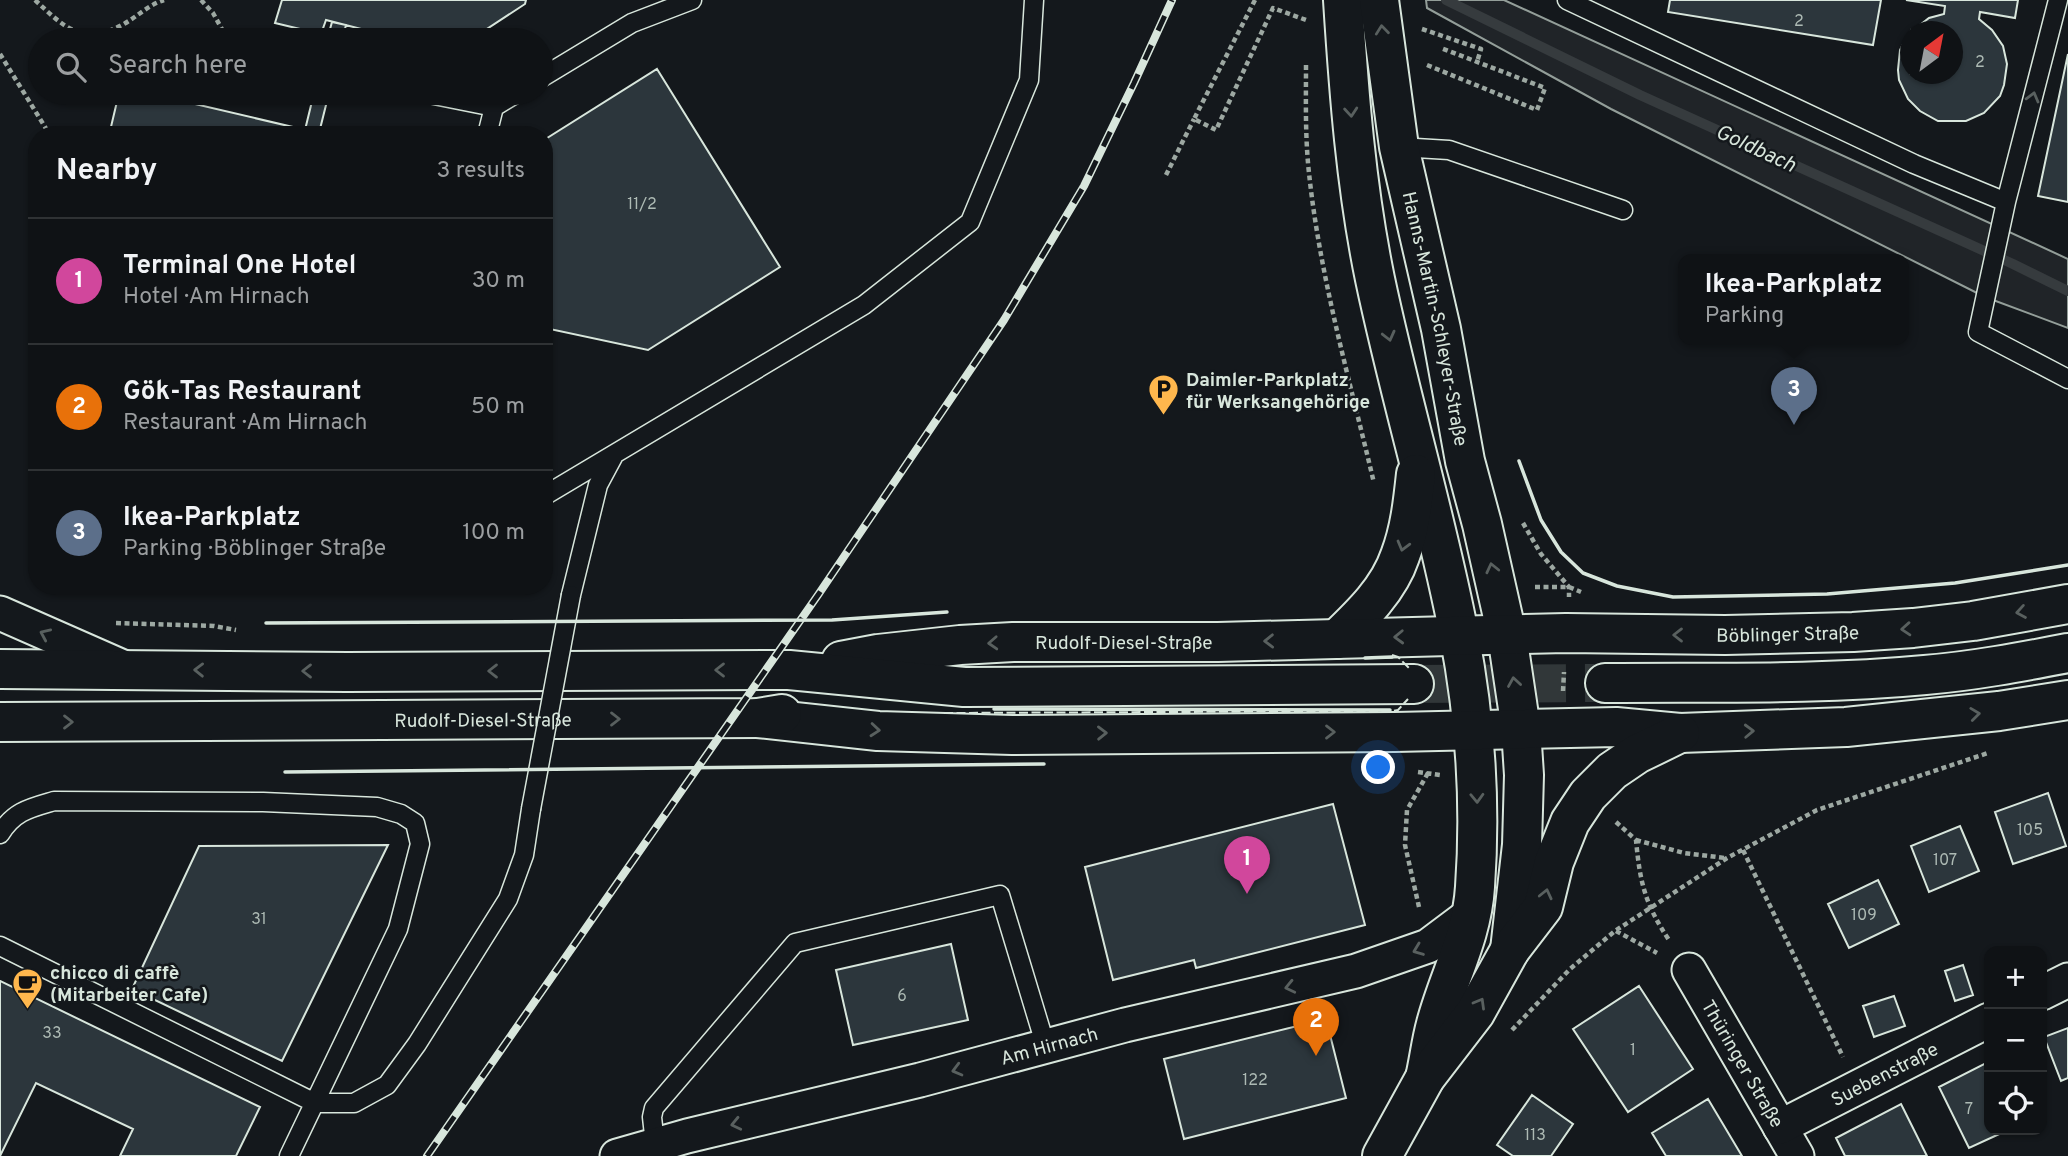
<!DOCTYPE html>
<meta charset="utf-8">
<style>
body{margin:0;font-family:Overpass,sans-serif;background:#181b1e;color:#f1f3f6}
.controls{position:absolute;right:21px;bottom:21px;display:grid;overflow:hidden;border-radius:14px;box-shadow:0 2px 5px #0004}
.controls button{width:63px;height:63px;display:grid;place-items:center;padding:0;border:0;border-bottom:2px solid #2f3234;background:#0f1215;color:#f1f3f6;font:35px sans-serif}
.compass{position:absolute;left:1900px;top:21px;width:63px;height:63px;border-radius:50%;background:#0f1215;box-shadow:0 2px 5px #0004;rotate:32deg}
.you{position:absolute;left:1379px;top:768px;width:24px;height:24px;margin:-18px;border:5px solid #fff;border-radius:50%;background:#1a73e8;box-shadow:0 0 0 10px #1a73e833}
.badge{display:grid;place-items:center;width:46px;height:46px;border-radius:50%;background:#ffb74d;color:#fff;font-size:23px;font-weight:700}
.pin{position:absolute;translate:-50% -58px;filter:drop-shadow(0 2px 4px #0008)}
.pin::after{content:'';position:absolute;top:37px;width:24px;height:21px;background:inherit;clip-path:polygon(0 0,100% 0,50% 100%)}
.popup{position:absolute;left:1678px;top:254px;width:231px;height:91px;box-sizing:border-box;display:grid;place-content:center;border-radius:14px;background:#0f1215;filter:drop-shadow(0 2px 5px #0005);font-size:23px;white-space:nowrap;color:#9b9ea0}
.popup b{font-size:26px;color:#f1f3f6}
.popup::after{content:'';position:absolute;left:50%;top:100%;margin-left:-14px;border:14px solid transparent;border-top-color:#0f1215}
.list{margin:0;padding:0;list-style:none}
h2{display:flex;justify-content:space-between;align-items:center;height:91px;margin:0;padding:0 28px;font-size:30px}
h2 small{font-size:23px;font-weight:400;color:#9b9ea0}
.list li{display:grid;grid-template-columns:46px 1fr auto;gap:21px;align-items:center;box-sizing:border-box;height:126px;padding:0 28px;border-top:2px solid #2f3234}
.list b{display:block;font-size:26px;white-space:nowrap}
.list p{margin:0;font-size:23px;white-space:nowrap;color:#9b9ea0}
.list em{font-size:23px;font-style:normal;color:#9b9ea0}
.icon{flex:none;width:38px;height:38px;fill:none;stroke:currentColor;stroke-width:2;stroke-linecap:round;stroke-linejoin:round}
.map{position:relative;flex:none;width:2068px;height:1156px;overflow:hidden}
.search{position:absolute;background:#0f1215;box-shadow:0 2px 5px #0004;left:28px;top:28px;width:525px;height:77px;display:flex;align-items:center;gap:18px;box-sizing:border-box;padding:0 24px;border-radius:38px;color:#9b9ea0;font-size:26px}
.panel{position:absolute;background:#0f1215;box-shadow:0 2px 5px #0004;left:28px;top:126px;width:525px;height:469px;border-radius:28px}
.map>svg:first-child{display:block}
.green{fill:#202428;stroke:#939e99;stroke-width:2}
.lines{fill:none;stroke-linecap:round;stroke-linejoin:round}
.stream{stroke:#363b3e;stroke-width:10}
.building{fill:#2c363c;stroke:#d8e6dc;stroke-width:2}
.secondary-tunnel{stroke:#313739;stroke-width:38;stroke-dasharray:38 19;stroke-linecap:butt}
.service-casing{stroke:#d8e6dc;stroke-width:21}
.minor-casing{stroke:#d8e6dc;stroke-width:37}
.secondary-casing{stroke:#d8e6dc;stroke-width:42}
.path{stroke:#9da8a2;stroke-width:4.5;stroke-dasharray:5 3.5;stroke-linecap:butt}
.service{stroke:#14181c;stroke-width:18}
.minor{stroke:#14181c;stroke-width:33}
.secondary{stroke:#14181c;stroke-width:38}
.rail-casing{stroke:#d8e6dc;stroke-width:8}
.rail{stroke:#14181c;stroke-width:5;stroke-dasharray:16;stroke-linecap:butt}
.service-bridge-casing{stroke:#d8e6dc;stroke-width:21;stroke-linecap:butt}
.service-bridge{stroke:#14181c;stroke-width:18}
.fence{stroke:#d8e6dc;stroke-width:2;stroke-dasharray:9 3.5;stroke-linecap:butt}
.wall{stroke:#d8e6dc;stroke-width:3.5}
.oneway{stroke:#59605f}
.labels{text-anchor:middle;stroke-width:5;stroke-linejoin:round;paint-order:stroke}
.number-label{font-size:16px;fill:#adbab4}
.street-label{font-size:19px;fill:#d8e6dc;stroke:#14181c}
.poi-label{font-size:19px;font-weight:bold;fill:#d8e6dc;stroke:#14181c;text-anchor:start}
.water-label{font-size:21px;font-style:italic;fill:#d8e6dc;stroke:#14181c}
</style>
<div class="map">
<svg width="2068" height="1156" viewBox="0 0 2068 1156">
<rect width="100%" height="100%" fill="#14181c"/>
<path class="green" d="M1426,0H1504L2068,259V328L1985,297L1611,109L1427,8Z"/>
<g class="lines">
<path class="stream" d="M1446,0L1640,95L2013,264L2068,291"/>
</g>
<path class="building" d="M282,0H526L525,4L470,40H404L326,20L321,34L275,23Z
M1670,0H1881L1873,45L1668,12Z
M1906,0H2018L2015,18L1980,12L1979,19L1992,30L2003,46L2007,64L2004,85L2000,96L1984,113L1966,121H1938L1920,111L1908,99L1899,80L1898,70L1900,50L1905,40L1910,32V74H1952V32H1911L1929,18L1944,14L1945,6Z
M332,22L346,25L342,40H327Z
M2068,54V202L2038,196Z
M657,69L780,267L648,350L545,328L544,140Z
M119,93H148L327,135H123L110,131Z
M314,93H329L319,133L305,130Z
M2048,793L2066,846L2013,864L1995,812Z
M1333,804L1365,925L1196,968L1194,960L1113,980L1085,867Z
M1960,826L1979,871L1929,892L1911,846Z
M388,845L282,1061L132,989L199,846Z
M1878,880L1899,924L1849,948L1828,904Z
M951,944L968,1020L853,1045L836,970Z
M1963,965L1973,995L1955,1001L1945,971Z
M0,981L260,1107L236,1156H120L133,1129L36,1083L0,1156Z
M1639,986L1693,1069L1628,1112L1573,1029Z
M1894,996L1905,1026L1874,1037L1863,1006Z
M1326,1019L1346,1098L1184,1139L1164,1059Z
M2068,1028V1078L2061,1081L2044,1037Z
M1988,1062L1989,1130H2008L1969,1148L1939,1087Z
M1532,1095L1573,1124L1551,1156H1513L1497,1145Z
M1708,1099L1742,1156H1666L1652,1133Z
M1901,1104L1927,1156H1845L1836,1138Z"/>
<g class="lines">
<path class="secondary-tunnel" d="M1414,684L1605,683"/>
<defs>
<path id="service" d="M1567,0L1914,164L2006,202
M2058,0L2006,202L1978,332L2068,379
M541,78L632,23L692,0
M424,93L494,107
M487,135L494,107L517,93
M1399,147L1449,150L1623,210
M544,496L864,305L970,222L1029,80L1034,0
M571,595L598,485L613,457
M0,834C14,811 30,808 54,801L263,802L377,807L401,814L415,823L420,844L398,929L289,1156
M0,946L315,1103H354L387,1085L417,1044L508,899L524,855L531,809
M655,1144L652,1117L654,1108L795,943L1000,895L1046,1047"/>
<g id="minor">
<path d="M0,613L125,668"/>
<path id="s1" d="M1689,970L1797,1156"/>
<path d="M2042,993L2068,980"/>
<path id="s2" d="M1780,1127L1989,1020"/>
<path id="s3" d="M617,1156L687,1136L920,1080L1125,1025L1356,971L1428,946L1472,913"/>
</g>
<g id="secondary">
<path d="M1343,0C1349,94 1356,187 1375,279C1400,398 1436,515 1459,634C1475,717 1481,803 1475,887C1472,937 1448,978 1436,1024C1431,1042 1429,1061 1425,1078"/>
<path id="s4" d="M1379,0L1399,147L1441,329L1465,461L1482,524L1507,635L1521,729L1524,775L1522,845L1510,950"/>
<path d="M1337,639C1362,615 1389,589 1400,556C1410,530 1413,502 1416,474"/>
<path id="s5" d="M841,661L878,654L960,645L1013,642H1218L1566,633L1725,635L1853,632L1913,628L1973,621L2068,604"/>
<path d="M0,669L347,672L789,670L964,687L1414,684"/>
<path d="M1605,683C1712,682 1819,685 1925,675C1973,671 2021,662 2068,653"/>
<path d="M758,718L878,731L1012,735L1395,732L1616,727L1680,733L1846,727L1999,711L2068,700"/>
<path id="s6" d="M0,722L758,718L782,714"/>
<path d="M1382,1156L1425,1078L1475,1013L1510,950L1543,907L1554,862L1570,822L1588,795L1612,771L1637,754L1680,733"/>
</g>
</defs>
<use href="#service" class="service-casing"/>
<use href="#minor" class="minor-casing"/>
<use href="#secondary" class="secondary-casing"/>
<path class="path" d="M35,0C64,27 82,46 122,25C137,17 148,5 164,0
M201,0L213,13L228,40
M1255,0L1194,119L1216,130L1273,8L1306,20V21
M1422,29L1481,49L1477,62
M0,54L50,135
M1306,65C1306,101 1305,137 1309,173C1320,278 1350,381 1374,483
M1427,65L1537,110L1545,88L1441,48
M1166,175L1194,119
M1523,523L1541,554L1569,587V597
M1535,587H1569L1581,592
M116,623L214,626L236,630
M1563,691L1564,672
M1418,772L1440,775
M1616,822L1636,840C1640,883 1645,904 1669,940
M1636,840L1684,853L1725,858
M1743,850L1843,1057
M1419,907L1405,845L1407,810L1428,773
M1616,931L1657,953
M1512,1030L1570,969L1615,931L1727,858L1817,810L1988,753"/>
<use href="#service" class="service"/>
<use href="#minor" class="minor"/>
<use href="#secondary" class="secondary"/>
<defs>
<path id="rail" d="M427,1156L818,595L1004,320L1084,186L1134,83L1172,0"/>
</defs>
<use href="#rail" class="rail-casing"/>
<use href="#rail" class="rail"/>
<defs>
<path id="service-bridge" d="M531,809L571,595"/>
</defs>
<use href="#service-bridge" class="service-bridge-casing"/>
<use href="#service-bridge" class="service-bridge"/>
<path class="fence" d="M1392,655L1398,657L1411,670
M944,713L1392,711L1398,710L1408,699"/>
<path class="wall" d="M1519,461L1541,520L1561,552L1583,573L1617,586L1673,597L1827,594L1955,583L2068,565
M266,623L832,620L947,612
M1365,658L1392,657
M994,709L1390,710
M285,772L1044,764"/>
</g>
<defs><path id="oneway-chevron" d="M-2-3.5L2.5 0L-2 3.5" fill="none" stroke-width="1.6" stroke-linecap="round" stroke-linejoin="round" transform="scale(1.75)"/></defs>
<g class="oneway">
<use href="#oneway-chevron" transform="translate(1382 30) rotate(-96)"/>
<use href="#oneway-chevron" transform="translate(2033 97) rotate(-75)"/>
<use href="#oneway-chevron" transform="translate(1351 112) rotate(85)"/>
<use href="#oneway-chevron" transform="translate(1389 336) rotate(76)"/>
<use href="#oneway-chevron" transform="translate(1403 546) rotate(105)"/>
<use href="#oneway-chevron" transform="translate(1492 568) rotate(-103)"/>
<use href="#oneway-chevron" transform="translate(2021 612) rotate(170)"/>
<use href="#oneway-chevron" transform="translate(1906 629) rotate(176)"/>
<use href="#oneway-chevron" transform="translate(45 634) rotate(-156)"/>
<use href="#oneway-chevron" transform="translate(1678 635) rotate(-180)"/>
<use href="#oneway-chevron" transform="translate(1399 637) rotate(178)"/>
<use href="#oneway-chevron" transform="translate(1269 641) rotate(179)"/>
<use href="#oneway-chevron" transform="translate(993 643) rotate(177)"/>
<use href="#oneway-chevron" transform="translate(199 670) rotate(-179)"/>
<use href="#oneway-chevron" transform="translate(720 670) rotate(180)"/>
<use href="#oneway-chevron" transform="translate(307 671) rotate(-180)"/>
<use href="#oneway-chevron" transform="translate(493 671) rotate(180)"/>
<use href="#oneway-chevron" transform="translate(1514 682) rotate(-99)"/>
<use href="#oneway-chevron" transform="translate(1975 714) rotate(-7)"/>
<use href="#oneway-chevron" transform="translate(615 719)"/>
<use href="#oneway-chevron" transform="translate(68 722)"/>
<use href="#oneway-chevron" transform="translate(875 730) rotate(5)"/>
<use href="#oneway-chevron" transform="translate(1749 731) rotate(-2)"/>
<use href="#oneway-chevron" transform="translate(1330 732)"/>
<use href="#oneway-chevron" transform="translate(1102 733) rotate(-1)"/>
<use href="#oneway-chevron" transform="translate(1477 798) rotate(88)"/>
<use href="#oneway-chevron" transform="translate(1546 894) rotate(-77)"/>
<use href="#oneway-chevron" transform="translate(1418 950) rotate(159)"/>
<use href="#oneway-chevron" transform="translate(1290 987) rotate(167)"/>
<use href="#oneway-chevron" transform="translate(1480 1003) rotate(-60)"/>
<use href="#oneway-chevron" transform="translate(957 1070) rotate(165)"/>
<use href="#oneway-chevron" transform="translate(736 1124) rotate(167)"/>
</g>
<defs>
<symbol id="parking-pin" viewBox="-11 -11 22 30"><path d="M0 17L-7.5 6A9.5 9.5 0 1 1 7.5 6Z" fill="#ffb74d" stroke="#14181c"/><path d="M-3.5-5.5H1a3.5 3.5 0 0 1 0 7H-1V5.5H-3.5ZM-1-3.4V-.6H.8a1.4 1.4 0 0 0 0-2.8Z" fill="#111"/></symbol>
<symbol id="cafe-pin" viewBox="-11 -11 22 30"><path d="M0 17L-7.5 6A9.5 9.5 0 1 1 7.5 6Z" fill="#ffb74d" stroke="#14181c"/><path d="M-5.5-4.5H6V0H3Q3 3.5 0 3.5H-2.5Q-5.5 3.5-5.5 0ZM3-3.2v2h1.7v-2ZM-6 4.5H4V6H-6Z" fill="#111"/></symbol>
</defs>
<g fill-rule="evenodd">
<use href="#parking-pin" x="1146" y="372" width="35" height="47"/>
<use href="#cafe-pin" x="10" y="966" width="35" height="47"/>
</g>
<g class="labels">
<g class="number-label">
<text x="1799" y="26">2</text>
<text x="1980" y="67">2</text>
<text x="642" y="209">11/2</text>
<text x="2030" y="835">105</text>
<text x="1945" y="865">107</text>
<text x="1864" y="920">109</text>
<text x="259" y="924">31</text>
<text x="902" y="1001">6</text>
<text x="52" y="1038">33</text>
<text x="1633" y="1055">1</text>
<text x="1255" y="1085">122</text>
<text x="1969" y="1114">7</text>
<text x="1535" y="1140">113</text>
</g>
<g class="street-label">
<text dy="7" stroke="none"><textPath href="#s4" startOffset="324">Hanns-Martin-Schleyer-Straße</textPath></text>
<text dy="7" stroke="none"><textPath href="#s5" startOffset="948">Böblinger Straße</textPath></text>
<text dy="7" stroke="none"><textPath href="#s5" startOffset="284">Rudolf-Diesel-Straße</textPath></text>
<text dy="7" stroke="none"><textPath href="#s6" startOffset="483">Rudolf-Diesel-Straße</textPath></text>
<text dy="7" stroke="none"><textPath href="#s3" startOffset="446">Am Hirnach</textPath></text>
<text dy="7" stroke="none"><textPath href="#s1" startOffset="108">Thüringer Straße</textPath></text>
<text dy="7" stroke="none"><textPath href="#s2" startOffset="117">Suebenstraße</textPath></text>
</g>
<g class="poi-label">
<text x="1186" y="386">Daimler-Parkplatz<tspan x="1186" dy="22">für Werksangehörige</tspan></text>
<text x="50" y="979">chicco di caffè<tspan x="50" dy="22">(Mitarbeiter Cafe)</tspan></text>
</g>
<g class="water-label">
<text transform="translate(1756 148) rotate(25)" y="7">Goldbach</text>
</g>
</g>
</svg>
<div class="controls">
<button>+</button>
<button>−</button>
<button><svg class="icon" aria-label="locate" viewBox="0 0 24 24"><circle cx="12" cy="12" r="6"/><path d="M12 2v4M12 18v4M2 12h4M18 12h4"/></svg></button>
</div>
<svg class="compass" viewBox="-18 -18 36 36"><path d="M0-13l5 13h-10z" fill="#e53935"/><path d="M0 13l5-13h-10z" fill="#9b9ea0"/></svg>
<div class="you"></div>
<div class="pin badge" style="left:1247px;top:894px;background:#d1479c">1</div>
<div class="pin badge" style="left:1316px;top:1056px;background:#e8710a">2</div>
<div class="pin badge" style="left:1794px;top:425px;background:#5c6f8a">3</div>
<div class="popup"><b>Ikea-Parkplatz</b>Parking</div>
<div class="search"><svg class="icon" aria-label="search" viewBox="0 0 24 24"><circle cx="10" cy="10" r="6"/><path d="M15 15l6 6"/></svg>Search here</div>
<section class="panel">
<h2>Nearby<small>3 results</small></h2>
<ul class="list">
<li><span class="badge" style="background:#d1479c">1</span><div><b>Terminal One Hotel</b><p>Hotel · Am Hirnach</p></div><em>30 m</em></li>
<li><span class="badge" style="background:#e8710a">2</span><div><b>Gök-Tas Restaurant</b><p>Restaurant · Am Hirnach</p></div><em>50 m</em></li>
<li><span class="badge" style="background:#5c6f8a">3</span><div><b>Ikea-Parkplatz</b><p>Parking · Böblinger Straße</p></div><em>100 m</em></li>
</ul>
</section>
</div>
